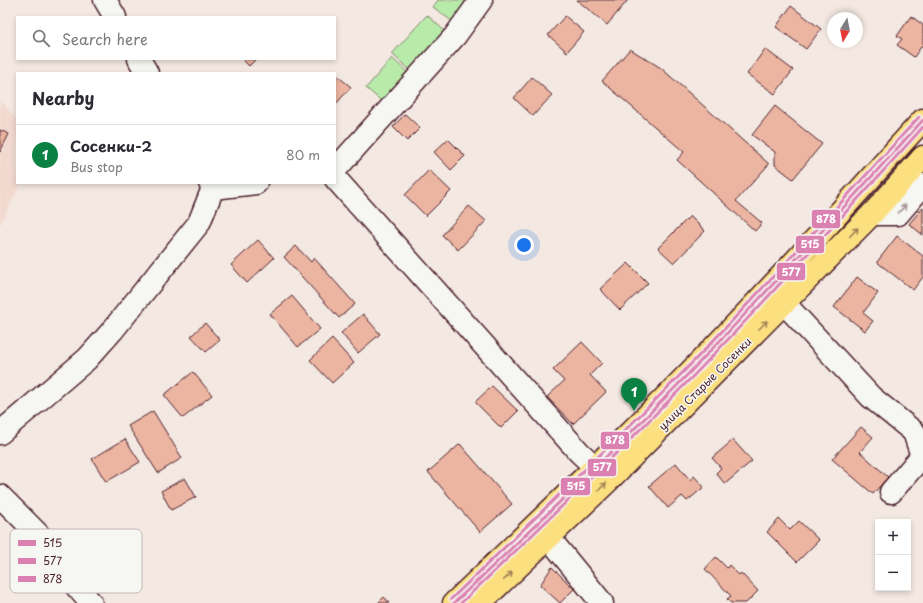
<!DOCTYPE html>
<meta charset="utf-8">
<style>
body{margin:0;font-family:"Playpen Sans",sans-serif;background:#f7f7f7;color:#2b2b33}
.controls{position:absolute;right:12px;bottom:12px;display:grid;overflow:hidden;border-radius:0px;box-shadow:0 2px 6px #0003}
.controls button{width:36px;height:36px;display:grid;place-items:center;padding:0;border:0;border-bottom:1px solid #e1e1e2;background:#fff;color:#2b2b33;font:20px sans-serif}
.compass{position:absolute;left:827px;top:12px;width:36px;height:36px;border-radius:50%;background:#fff;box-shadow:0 2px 6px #0003;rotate:190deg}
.you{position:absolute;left:524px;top:245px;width:14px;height:14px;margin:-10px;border:3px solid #fff;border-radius:50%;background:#1a73e8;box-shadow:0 0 0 6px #1a73e833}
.badge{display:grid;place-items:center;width:26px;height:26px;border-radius:50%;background:#0b8043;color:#fff;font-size:13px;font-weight:700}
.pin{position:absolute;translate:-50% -33px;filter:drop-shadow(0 1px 2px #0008)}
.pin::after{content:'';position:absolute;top:21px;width:14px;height:12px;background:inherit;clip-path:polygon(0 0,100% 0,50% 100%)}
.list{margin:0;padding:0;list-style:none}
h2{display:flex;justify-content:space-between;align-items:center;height:52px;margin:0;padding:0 16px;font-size:17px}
h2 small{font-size:13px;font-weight:400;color:#7c7c81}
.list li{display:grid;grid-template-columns:26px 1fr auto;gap:12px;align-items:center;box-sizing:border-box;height:60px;padding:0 16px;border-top:1px solid #e1e1e2}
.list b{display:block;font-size:15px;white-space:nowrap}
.list p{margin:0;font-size:13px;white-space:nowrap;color:#7c7c81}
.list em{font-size:13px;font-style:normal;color:#7c7c81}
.icon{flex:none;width:22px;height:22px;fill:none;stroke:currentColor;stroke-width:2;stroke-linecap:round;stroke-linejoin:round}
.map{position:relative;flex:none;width:923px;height:603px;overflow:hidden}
.search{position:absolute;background:#fff;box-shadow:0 2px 6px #0003;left:16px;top:16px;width:320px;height:44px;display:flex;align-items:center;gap:10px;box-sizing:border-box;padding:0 14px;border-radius:0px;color:#7c7c81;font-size:15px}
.panel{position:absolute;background:#fff;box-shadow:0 2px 6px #0003;left:16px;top:72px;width:320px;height:112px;border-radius:0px}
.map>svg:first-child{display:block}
.built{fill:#f2d9cf}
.green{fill:#b8eaaa;stroke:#81846a}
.building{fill:#ecb5a2;stroke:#4a1f2b}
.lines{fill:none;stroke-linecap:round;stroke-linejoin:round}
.minor-casing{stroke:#4a1f2b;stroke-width:25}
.major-casing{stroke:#4a1f2b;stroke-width:25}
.minor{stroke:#f6f6f2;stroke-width:22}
.major{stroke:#fce080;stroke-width:22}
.bus-1-casing{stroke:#f6f6f2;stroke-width:6}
.bus-2-casing{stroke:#f6f6f2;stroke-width:6}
.bus-3-casing{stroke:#f6f6f2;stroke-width:6}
.bus-1{stroke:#db81b1;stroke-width:3}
.bus-2{stroke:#db81b1;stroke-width:3}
.bus-3{stroke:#db81b1;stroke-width:3}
.oneway{stroke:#a99598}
.oneway2{stroke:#a38056}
.labels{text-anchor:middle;stroke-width:3;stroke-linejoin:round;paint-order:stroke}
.street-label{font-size:11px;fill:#4a1f2b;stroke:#f6f6f2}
.key{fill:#f6f6f2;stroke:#c2b6b6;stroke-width:1}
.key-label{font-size:11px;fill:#4a1f2b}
.line-badge{stroke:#f6f6f2;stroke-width:1.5}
.badge-label{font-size:11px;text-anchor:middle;font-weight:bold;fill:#fff}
</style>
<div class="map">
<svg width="923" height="603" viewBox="0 0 923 603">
<rect width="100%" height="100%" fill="#f4e9e2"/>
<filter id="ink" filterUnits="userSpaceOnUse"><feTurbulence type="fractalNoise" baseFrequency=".025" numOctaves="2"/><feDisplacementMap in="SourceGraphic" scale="8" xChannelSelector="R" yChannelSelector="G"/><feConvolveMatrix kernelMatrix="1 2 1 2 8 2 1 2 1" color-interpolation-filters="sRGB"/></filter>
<g filter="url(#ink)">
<path class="built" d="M0,100L17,120V183H21L0,225Z"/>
<path class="green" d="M438,0H469L453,22L433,7Z
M427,15L448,34L413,73L392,54Z
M392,58L410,75L385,104L366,88Z"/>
<path class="building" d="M577,0H628L607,25Z
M791,6L821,29L806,49L776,27Z
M565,16L584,32L567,52L548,35Z
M911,16L923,25V44L914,57L897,45L902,39L897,36Z
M630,49L661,68L769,164L736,201L762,223L755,231L677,160L684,152L602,81Z
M765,49L793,70L775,94L747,74Z
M242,59H256L249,66Z
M335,74L351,87L335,105Z
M532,77L552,95L533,116L514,98Z
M775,106L822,144L793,179L775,165V152L752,135Z
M405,114L420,128L407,141L393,127Z
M0,130L9,134L0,152Z
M448,139L465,156L451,170L434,152Z
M429,170L451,191L426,216L405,195Z
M469,206L486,221L458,250L442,235Z
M923,207V235L909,224Z
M690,216L705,231L674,263L658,248Z
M897,236L923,256V277L913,290L877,262Z
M258,240L274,258L247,283L231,265Z
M296,246L311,262L314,258L355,304L339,318L284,257Z
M628,263L648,283L620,310L600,289Z
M857,277L878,293L863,313L873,321L865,331L834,307Z
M292,296L320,329L298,347L270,314Z
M363,314L380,334L358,353L341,333Z
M205,323L220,340L206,352L191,336Z
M332,339L354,363L332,383L310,360Z
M582,342L602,363L590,375L606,392L573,424L547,397L564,381L553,370Z
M193,372L212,395L183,418L164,395Z
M492,386L518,411L501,428L475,402Z
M153,411L182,458L158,473L128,426Z
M861,427L873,437L860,452L888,477L873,494L832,459Z
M125,439L140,462L106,482L92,459Z
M733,440L752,461L725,484L716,473L721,468L712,458Z
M460,444L512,504L480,532L428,472Z
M676,463L690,480L694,476L704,487L687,501L682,496L668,508L649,486Z
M185,478L196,497L171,510L161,491Z
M779,519L790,530L799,521L819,540L797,562L767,532Z
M716,557L727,568L729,565L739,575L741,573L758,591L746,603H731L727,599L731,596L705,569Z
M552,567L574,589L560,603L540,585Z
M384,597L389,603H378Z"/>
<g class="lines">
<defs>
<path id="minor" d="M105,0L115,17
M139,59L147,73
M335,170L455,36L481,0
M335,178L579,452L595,467
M213,188L256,183
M872,214H898L923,185
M784,303L871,397L914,432L922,456L891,492
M0,433L87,359L112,331L199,223L213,188L210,183
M0,496L38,534L65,573L91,603
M549,538L602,603"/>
<path id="major" d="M454,603C561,501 668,398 768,290C821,234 871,177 923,120
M480,603L608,481L872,214L923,157"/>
</defs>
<use href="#minor" class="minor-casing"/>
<use href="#major" class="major-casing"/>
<use href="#minor" class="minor"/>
<use href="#major" class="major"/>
<defs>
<path id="bus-1" d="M454,603C535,526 616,449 693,369C772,287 847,204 923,120"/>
<path id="bus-2" d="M461,603C541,527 620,451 697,372C774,292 848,210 923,127"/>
<path id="bus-3" d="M451,599C531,522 612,445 690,365C768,284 843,200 919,117"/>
</defs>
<use href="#bus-1" class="bus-1-casing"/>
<use href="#bus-2" class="bus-2-casing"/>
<use href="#bus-3" class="bus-3-casing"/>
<use href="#bus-1" class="bus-1"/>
<use href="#bus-2" class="bus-2"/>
<use href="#bus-3" class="bus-3"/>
</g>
<defs><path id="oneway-shaft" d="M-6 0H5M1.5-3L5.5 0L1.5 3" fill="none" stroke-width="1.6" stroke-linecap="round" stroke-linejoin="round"/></defs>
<use class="oneway" href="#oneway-shaft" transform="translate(902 209) rotate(-47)"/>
<g class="oneway2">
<use href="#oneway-shaft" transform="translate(854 232) rotate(-46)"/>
<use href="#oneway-shaft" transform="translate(763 325) rotate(-45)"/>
<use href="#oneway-shaft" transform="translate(602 487) rotate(-44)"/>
<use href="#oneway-shaft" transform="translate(508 576) rotate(-43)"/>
</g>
</g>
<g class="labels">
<g class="street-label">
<text transform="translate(705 384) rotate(-45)" y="4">улица Старые Сосенки</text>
</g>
</g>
<rect x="10" y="529" width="132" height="64" rx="6" class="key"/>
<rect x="18" y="540" width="18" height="6" fill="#db81b1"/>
<rect x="18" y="558" width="18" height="6" fill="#db81b1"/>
<rect x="18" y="576" width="18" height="6" fill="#db81b1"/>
<g class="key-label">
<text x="43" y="547">515</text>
<text x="43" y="565">577</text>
<text x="43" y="583">878</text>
</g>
<g class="line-badge">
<rect x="811" y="209" width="30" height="20" rx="4" fill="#db81b1"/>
<rect x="795" y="235" width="30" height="19" rx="4" fill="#db81b1"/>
<rect x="776" y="262" width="30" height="19" rx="4" fill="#db81b1"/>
<rect x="600" y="431" width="30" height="19" rx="4" fill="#db81b1"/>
<rect x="587" y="458" width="30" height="19" rx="4" fill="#db81b1"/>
<rect x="560" y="477" width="31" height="19" rx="4" fill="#db81b1"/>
</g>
<g class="badge-label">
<text x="826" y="223">878</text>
<text x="810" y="248">515</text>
<text x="791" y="276">577</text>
<text x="615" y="444">878</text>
<text x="602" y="471">577</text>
<text x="576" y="490">515</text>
</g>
</svg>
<div class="controls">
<button>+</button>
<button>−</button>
</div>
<svg class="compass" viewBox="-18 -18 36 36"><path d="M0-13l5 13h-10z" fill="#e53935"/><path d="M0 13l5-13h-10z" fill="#7c7c81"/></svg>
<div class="you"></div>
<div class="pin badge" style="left:634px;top:411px">1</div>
<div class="search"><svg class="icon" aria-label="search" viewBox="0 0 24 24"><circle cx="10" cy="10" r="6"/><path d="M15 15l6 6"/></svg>Search here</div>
<section class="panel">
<h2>Nearby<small></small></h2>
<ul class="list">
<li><span class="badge">1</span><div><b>Сосенки-2</b><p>Bus stop</p></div><em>80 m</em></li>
</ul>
</section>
</div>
